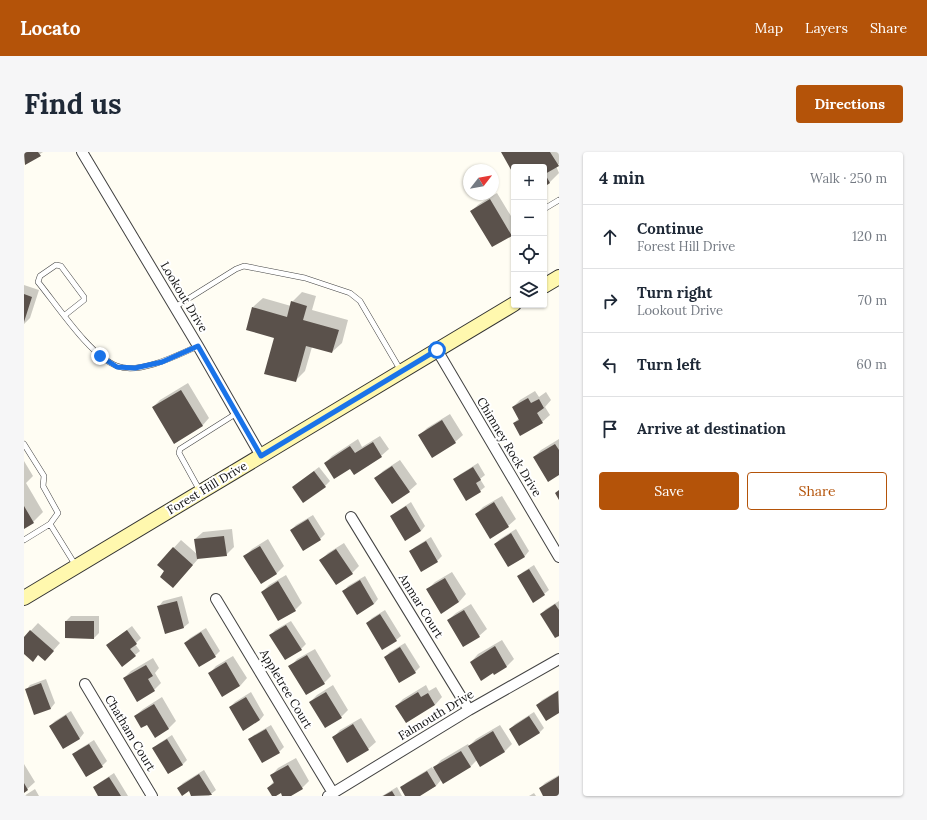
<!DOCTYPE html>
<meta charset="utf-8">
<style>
body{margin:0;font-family:Lora,serif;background:#f6f6f7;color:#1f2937}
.controls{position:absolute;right:12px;top:12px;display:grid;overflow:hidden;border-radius:4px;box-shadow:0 1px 3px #0004}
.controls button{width:36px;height:36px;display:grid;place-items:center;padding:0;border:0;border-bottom:1px solid #e0e1e3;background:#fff;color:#1f2937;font:20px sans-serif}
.compass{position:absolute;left:439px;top:12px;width:36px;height:36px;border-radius:50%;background:#fff;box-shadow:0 1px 3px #0004;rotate:59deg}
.stop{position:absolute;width:12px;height:12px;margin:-9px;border:3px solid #1a73e8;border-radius:50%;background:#fff}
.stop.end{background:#1a73e8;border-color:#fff;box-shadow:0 1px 4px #0008}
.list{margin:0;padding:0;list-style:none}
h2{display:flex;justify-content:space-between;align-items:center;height:52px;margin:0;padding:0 16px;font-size:17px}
h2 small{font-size:13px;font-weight:400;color:#747a83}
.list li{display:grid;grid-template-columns:26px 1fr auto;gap:12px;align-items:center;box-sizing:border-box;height:64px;padding:0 16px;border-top:1px solid #e0e1e3}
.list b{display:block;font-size:15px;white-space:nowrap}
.list p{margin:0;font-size:13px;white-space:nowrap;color:#747a83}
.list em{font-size:13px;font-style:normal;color:#747a83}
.actions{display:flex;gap:8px;padding:12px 16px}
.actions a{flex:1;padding:9px 0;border:1px solid #b45309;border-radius:4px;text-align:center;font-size:14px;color:#b45309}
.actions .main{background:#b45309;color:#fff}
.icon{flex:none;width:22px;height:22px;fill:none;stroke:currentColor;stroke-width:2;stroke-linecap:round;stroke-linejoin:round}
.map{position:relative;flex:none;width:535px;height:644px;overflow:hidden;border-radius:4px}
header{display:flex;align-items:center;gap:24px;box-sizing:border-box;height:56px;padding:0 20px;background:#b45309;color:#fff}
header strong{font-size:19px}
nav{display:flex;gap:22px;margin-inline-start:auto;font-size:14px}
.intro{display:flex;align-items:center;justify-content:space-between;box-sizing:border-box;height:96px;padding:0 24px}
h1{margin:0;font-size:28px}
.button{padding:10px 18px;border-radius:4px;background:#b45309;color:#fff;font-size:14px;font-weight:700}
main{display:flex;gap:24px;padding:0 24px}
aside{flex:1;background:#fff;border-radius:4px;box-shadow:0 1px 3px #0004}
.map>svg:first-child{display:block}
.shadow{fill:#0003}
.building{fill:#5a514b}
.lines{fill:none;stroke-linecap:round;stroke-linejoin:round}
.lane-casing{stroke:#434343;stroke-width:6}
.street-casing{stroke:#434343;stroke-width:12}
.secondary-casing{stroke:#323232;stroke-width:16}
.lane{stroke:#fff;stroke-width:5}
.street{stroke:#fff;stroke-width:10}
.secondary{stroke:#fff8ae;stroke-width:14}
.route{stroke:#1a73e8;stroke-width:5}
.labels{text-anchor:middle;stroke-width:4;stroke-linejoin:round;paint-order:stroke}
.street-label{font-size:12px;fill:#101010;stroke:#fff}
</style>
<header>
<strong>Locato</strong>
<nav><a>Map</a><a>Layers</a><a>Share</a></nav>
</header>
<div class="intro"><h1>Find us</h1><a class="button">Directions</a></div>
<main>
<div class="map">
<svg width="535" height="644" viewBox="0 0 535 644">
<rect width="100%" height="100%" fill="#fffdf3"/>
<path class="shadow" d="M0,0H19L1,12Z
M478,0H535V12L532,14L535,21L526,30L520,34V15H490V21Z
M473,41L490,69V80L487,83L447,59L455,52Z
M0,133L15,138L6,166L0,172Z
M278,140L292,144L288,158L324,168L318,191L308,200L288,195L281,219L271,229L251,185L229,155L239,146L267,154L268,150Z
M164,231L185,266L178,274L129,255L136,248Z
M511,239L515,245L522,240L527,248L521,255L526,263L518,270L490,271L495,266L489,255L496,248Z
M426,262L439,283L431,290L396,283L403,276Z
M356,284L365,297L357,304L330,321L327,316L301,311L308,304L334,287L338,295Z
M535,287V322L510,305L517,298Z
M376,308L393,332L385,339L368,351L352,326L359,319Z
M0,309L9,324L2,331L19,360L9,370L0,375Z
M454,311L461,323L456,327L461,335L456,339L431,327L435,323Z
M295,315L306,329L301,334L274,331Z
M478,344L492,367L484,374L452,362L459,355Z
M387,350L401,374L397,379L367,364L372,360Z
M289,363L301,382L296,387L267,378L272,373Z
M208,377L210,395L202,403L175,406L149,435L142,419L134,413L157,388L173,402L171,387L179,380Z
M492,377L505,399L501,404L484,414L471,392L476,387Z
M407,385L418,404L413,409L386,400L391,395Z
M244,387L260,414L253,421L237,431L221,404L228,397Z
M320,391L335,414L328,421L296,409L304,401Z
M510,413L525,438L520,442L494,425L499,420Z
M428,420L442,442L435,450L403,438L411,430Z
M262,423L278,451L271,458L238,440L245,433Z
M341,424L354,447L350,452L320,439L324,434Z
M158,444L165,471L160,475L141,480L135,454L139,449Z
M535,449V483L517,462L522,457Z
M447,452L463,477L455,484L424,468L432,461Z
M361,458L377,484L372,488L343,471L348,466Z
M47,464H75V481L70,486L42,469Z
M267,469L282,492L277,497L247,483L251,478Z
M14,471L36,491L28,500L15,502L0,501V486Z
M108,474L117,486L111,492L116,499L111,503L88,489Z
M182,476L196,499L191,504L175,514L161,491L166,486Z
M478,488L490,507L483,514L470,522L469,520L447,510L454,502Z
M381,491L396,515L391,520L361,505L366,500Z
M291,497L307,524L300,531L266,515L273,507Z
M209,504L223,526L216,534L185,522L192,514Z
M129,506L135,516L131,521L137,531L130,538L100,526L107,519Z
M22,527L31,551L27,556L11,562L2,538L6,533Z
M309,533L324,558L317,565L286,550L293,543Z
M402,533L405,539L412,535L418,545L411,553L372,554L379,547Z
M535,538V560L522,568L513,553L518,548Z
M227,540L240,563L236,568L206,555L211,550Z
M138,545L152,569L145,576L131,584L123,571L111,564L119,557Z
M47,559L60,581L56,586L39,596L26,574L31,569Z
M510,560L520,576L515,581L486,577L491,572Z
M337,566L352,590L344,597L309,586L316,578Z
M247,573L260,595L255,600L239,610L225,588L230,583Z
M476,573L488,592L481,599L456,613L453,608L446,615L417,628L412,634L394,644H382L377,636L382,631L408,615L409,617L417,608L444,592L445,594L452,587Z
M148,583L163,608L158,613L130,596L134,592Z
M70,588L83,609L78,614L50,603L54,598Z
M272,606L285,629L278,636L265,644H259L257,640L249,644L244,636L250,629L247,624L254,616Z
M0,612L11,630L0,640Z
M180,618L192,638L187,642L185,644H168L165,638L154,636L159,631Z
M90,621L104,644H75L70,635L75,631Z
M535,623V644H521L516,636L521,631Z
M373,635L378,644H358Z
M11,637L15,644H0Z
M510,641L512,644H505Z"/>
<path class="building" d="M0,0H14L17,4L1,13Z
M477,0H526L535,14L521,22L526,31L520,35V15H490V23Z
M466,47L488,84L468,95L446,59Z
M0,142L8,145L0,170Z
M267,149L283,154L279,168L315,178L308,201L282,194L272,230L240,222L250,186L222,178L228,155L263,165Z
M157,238L179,274L150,292L128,255Z
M504,246L507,251L515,247L520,256L513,261L519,271L496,284L489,271L495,268L488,255Z
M418,268L432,291L408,306L394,283Z
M349,290L358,305L330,323L326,317L310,327L300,311L326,294L331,301Z
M531,292L535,298V323L524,330L509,305Z
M368,314L386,340L368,352L350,326Z
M449,315L457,328L452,331L457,340L442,349L429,327Z
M290,319L302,335L279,351L268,335Z
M535,338V348L531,341Z
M470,350L485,375L466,387L451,362Z
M0,354L10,371L0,377Z
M382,354L397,379L381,389L366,364Z
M284,367L297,388L279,399L266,378Z
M487,381L501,405L484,415L470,392Z
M200,384L203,404L173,407L170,387Z
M402,389L414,410L397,420L385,399Z
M236,394L253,422L237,432L219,404Z
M149,395L169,413L149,436L136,425L140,419L133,413Z
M312,397L329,422L312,433L295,408Z
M505,417L521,443L509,451L493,424Z
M421,426L435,450L417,462L402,437Z
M336,428L350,452L333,463L318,439Z
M254,429L272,459L254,469L237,440Z
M153,449L160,476L141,482L133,454Z
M531,452L535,458V484L531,486L516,462Z
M440,458L456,485L439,495L423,468Z
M356,462L373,489L358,498L342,471Z
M41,469H70V487L41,486Z
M262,473L278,498L261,508L245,483Z
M6,478L30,499L21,509L14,503L9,510L0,502V485Z
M103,478L113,492L106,497L112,504L98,515L82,493Z
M177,480L192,505L175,515L160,491Z
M471,494L483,515L470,523L469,521L457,529L446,510Z
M376,495L392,521L375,531L360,505Z
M283,503L301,532L282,543L264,514Z
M202,510L216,534L198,545L184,521Z
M122,513L129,524L124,527L131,539L113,550L99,526Z
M17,531L27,557L10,563L1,537Z
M534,539L535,561L522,569L512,553Z
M302,540L318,566L301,576L285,550Z
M394,540L397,545L404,541L411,553L382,571L371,554Z
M222,545L236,568L219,579L205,555Z
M130,552L145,577L131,586L123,573L117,576L110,564Z
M42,563L56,587L39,597L25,574Z
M505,564L516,581L495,594L485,577Z
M329,572L345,598L323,611L308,585Z
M242,577L256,601L238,611L224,587Z
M469,579L481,600L456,615L444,594Z
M143,587L159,613L144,622L128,596Z
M65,592L79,615L62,625L48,602Z
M437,599L447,615L419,632L409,615Z
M264,613L279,637L267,644H258L257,641L252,644H248L243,636L250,631L246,623Z
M403,619L412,634L396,644H381L376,635Z
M175,622L188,643L167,644L165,639L158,644L153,636Z
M535,624V644H519L515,636Z
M85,625L97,644H74L69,635Z
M0,631L4,638L0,641Z
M368,639L371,644H359Z"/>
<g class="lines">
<defs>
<path id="lane" d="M520,57L535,48
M151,155L212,117L220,114L281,126L326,141L336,149L377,219
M41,163L60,148V145L37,114L32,113L16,124L14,130C33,153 66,204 93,214C115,223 154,203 174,194
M0,292L20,324L19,334L34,361L26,372L52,414
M176,339L155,301L156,297L213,261
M0,388L26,372"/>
<path id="street" d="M58,0L174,194L237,304
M413,198L535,405
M327,365L445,558
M192,447L309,641
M61,532L128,644
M304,644L445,558L535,507"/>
<path id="secondary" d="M520,134L535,125
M0,446L490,152"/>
</defs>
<use href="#lane" class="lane-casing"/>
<use href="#street" class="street-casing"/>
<use href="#secondary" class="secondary-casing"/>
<use href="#lane" class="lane"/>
<use href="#street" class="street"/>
<use href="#secondary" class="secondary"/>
</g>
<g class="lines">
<path class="route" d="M76,204L93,215L111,216L138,210L174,194L237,304L413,198"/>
</g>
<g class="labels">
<g class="street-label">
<text transform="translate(160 145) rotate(59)" y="4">Lookout Drive</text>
<text transform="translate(485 295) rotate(59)" y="4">Chimney Rock Drive</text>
<text transform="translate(183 336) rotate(-31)" y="4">Forest Hill Drive</text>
<text transform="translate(397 454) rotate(58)" y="4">Anmar Court</text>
<text transform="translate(262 537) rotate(59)" y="4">Appletree Court</text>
<text transform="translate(412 563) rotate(-31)" y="4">Falmouth Drive</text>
<text transform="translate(106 581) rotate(59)" y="4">Chatham Court</text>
</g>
</g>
</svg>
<div class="controls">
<button>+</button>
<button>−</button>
<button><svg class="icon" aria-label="locate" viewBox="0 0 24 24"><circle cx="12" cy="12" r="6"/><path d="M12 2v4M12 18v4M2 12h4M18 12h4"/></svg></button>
<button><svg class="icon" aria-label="layers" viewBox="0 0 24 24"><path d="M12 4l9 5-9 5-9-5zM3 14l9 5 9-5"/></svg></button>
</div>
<svg class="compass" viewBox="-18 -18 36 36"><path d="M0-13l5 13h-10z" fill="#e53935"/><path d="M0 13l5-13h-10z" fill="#747a83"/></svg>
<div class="stop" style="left:413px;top:198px"></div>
<div class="stop end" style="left:76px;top:204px"></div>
</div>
<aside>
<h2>4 min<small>Walk · 250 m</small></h2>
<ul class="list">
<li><svg class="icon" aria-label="ahead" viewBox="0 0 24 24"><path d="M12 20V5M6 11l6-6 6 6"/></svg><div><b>Continue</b><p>Forest Hill Drive</p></div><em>120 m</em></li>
<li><svg class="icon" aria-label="right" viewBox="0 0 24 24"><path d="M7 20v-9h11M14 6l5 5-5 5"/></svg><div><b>Turn right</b><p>Lookout Drive</p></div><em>70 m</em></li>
<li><svg class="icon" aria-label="left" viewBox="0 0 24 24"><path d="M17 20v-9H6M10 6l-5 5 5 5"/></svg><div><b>Turn left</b></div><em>60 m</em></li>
<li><svg class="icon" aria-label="arrive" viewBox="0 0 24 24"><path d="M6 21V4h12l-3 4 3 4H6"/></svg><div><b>Arrive at destination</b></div></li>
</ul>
<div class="actions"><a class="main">Save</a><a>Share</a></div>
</aside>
</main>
